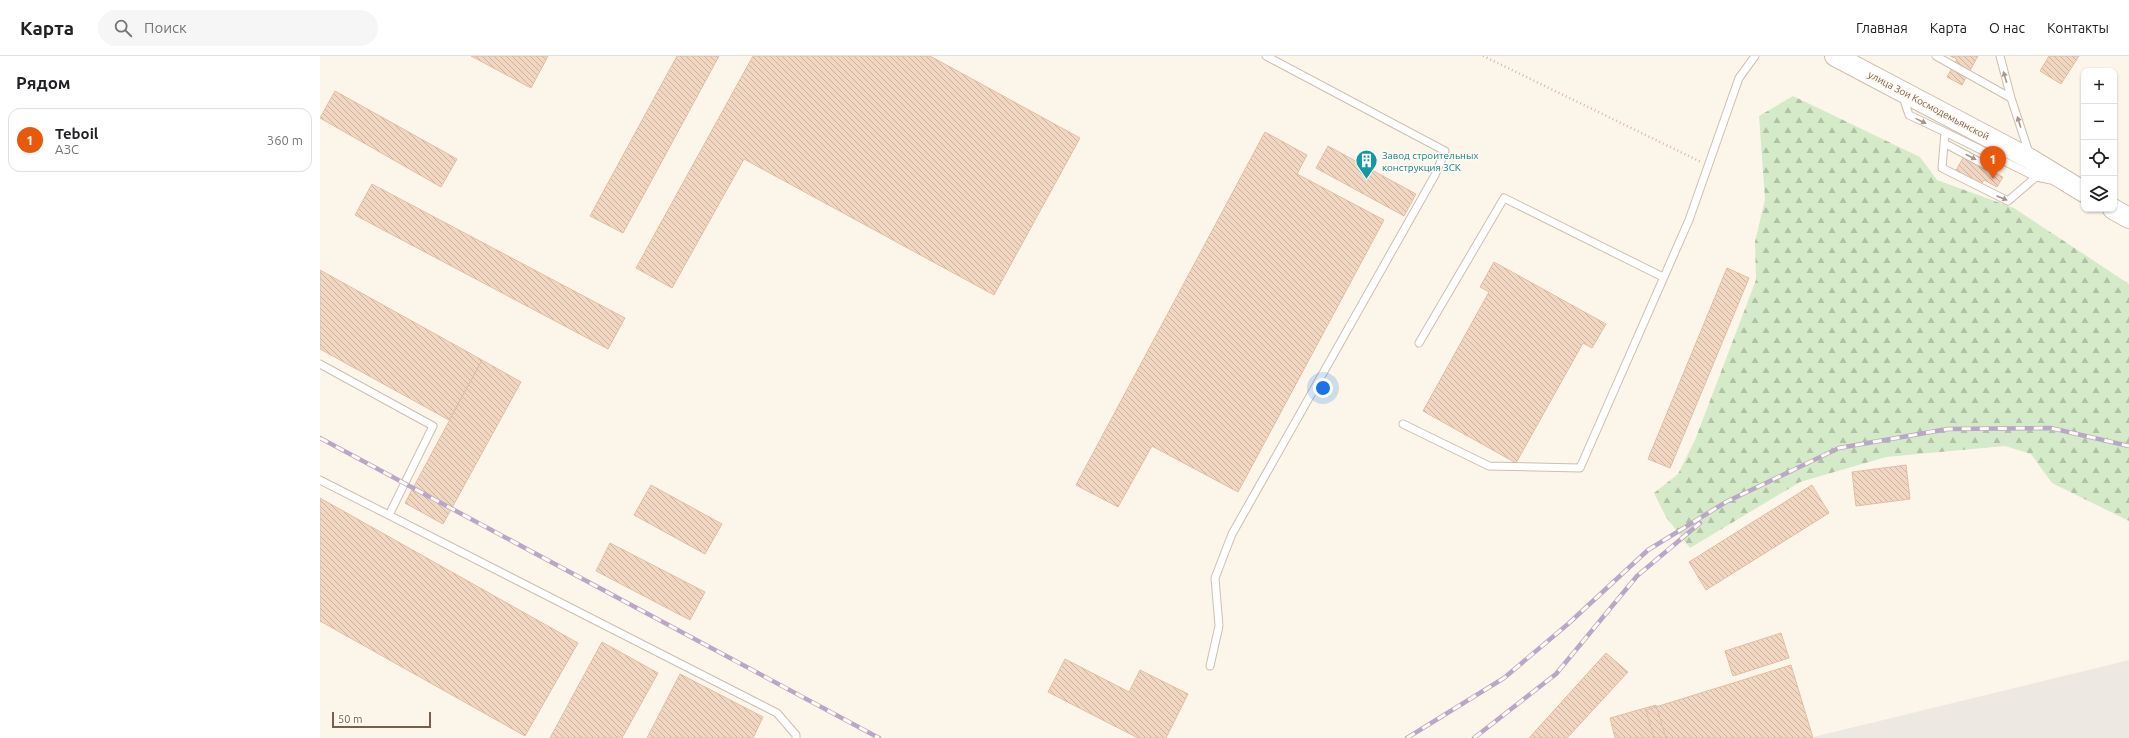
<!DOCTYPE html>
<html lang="ru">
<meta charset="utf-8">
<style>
body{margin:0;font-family:Ubuntu,sans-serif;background:#f6f6f6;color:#202124}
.controls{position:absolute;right:12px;top:12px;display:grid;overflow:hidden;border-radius:8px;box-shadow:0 1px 3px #0004}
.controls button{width:36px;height:36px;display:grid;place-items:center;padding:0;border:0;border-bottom:1px solid #e0e0e0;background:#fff;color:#202124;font:20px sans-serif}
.scale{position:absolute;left:12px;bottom:10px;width:99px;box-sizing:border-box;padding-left:4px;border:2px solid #775e4d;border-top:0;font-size:11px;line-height:14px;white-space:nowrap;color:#775e4d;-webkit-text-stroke:3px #fffaf1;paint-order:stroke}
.you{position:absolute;left:1003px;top:332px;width:14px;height:14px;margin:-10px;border:3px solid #fff;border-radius:50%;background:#1a73e8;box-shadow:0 0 0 6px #1a73e833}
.badge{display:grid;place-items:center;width:26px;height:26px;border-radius:50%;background:#ea580c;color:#fff;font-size:13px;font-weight:700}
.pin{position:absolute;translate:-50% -33px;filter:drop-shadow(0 1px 2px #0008)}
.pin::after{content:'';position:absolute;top:21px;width:14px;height:12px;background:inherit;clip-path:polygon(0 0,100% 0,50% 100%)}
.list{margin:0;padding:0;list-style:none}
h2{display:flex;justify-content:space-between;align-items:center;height:52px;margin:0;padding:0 16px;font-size:17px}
h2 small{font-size:13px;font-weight:400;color:#757577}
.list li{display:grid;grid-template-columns:26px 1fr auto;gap:12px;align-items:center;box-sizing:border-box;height:64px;margin:0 8px 8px;padding:0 8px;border:1px solid #e0e0e0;border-radius:12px}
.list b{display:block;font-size:15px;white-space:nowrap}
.list p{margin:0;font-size:13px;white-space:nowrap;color:#757577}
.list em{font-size:13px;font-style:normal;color:#757577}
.icon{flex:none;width:22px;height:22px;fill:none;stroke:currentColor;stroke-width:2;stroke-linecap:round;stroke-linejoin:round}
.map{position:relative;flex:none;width:1809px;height:682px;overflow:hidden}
header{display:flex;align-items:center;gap:24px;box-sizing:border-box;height:56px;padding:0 20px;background:#fff;border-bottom:1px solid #e0e0e0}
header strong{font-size:19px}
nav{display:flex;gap:22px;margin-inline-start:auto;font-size:14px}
.search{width:280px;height:36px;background:#f6f6f6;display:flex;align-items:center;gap:10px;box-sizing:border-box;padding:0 14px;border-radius:22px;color:#757577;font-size:15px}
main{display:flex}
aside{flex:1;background:#fff}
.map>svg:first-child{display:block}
.industrial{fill:#eee8e3}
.forest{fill:url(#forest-firs)}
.building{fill:url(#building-back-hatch);stroke:#e3bea3}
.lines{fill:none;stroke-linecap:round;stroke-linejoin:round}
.lane-casing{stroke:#cebeaf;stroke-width:9}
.secondary-casing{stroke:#d1bfad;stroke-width:22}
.path{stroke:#d6baa5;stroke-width:2.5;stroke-dasharray:1 3;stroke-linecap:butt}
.lane{stroke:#fff;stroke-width:7}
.secondary{stroke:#fff;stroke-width:20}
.rail-casing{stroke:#baa7c7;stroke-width:4.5}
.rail{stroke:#fffaf1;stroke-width:3;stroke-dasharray:9;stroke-linecap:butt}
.oneway{fill:#a7968b}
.labels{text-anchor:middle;stroke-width:3;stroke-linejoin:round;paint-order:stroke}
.street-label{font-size:10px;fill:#775e4d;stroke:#fffaf1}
.culture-label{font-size:10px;fill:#0d838f;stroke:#fffaf1;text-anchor:start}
</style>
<header>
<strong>Карта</strong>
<div class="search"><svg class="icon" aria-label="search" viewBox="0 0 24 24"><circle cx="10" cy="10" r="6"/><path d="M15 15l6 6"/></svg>Поиск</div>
<nav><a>Главная</a><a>Карта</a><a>О нас</a><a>Контакты</a></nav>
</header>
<main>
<aside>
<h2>Рядом<small></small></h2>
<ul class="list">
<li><span class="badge">1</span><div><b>Teboil</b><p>АЗС</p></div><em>360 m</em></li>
</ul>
</aside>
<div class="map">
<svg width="1809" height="682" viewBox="0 0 1809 682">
<defs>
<pattern id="forest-firs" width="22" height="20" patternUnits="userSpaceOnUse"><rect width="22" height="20" fill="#d4eac8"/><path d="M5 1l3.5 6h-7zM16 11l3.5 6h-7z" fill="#b1c1a5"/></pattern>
<pattern id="building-back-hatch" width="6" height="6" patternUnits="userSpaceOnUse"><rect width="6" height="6" fill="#f1d7c2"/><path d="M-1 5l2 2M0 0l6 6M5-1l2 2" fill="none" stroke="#c8b2a0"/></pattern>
</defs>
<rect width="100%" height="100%" fill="#fcf6ea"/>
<path class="industrial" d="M1809,604V682H1489Z"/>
<path class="forest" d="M1473,40L1600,101L1617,124L1694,152L1809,228V465L1732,427L1711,398L1685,390L1566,401L1480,426L1370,492L1346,461L1334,437L1358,418L1375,384L1436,224L1435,186L1445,143L1439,60Z"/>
<path class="building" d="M151,0H228L211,32Z
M357,0H399L303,177L270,160Z
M433,0H610L760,82L674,239L424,103L352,232L316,212Z
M1630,0H1658L1642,29L1627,21L1637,3Z
M1729,0H1759L1741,28L1720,15Z
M15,35L137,103L121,131L0,62Z
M945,76L987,99L977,118L1064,164L918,436L832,390L798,451L756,429Z
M1008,90L1096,138L1084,160L996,112Z
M1647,95L1672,109L1669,114L1683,121L1677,131L1664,124L1661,129L1635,116Z
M52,128L305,262L288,293L35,159Z
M1174,206L1286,268L1272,292L1263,287L1196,407L1103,355L1169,236L1160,231Z
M1407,212L1429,222L1350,412L1328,403Z
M0,214L162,304L129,364L0,293Z
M162,304L201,326L123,468L85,447Z
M1586,409L1590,443L1536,450L1532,416Z
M331,429L402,468L385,498L314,459Z
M1492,429L1509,457L1386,534L1369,506Z
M0,442L258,587L205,680L0,565Z
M290,487L385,536L370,564L276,515Z
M1461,577L1469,602L1413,620L1405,595Z
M282,586L338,617L302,682H230Z
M1286,597L1308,616L1247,682H1209Z
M745,603L809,636L820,614L868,638L846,682H818L728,636Z
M1471,609L1493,682H1334L1326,654Z
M360,618L443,661L433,682H327Z
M1336,649L1346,682H1295L1290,662Z"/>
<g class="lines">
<defs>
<path id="lane" d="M1616,0L1691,42L1709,97
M1680,0L1691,42
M1583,41L1589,59L1625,76L1622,112L1688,145L1716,121L1731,124
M1625,76L1716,121
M1624,87L1667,110L1674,100
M1099,287L1184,142L1343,221
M0,308L113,370L69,459
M1083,368L1169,410L1260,412L1369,164L1419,22L1435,0
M0,424L457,657L476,679V682
M890,610L899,570L895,522L912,478L1115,119L1125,95L946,0"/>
<path id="secondary" d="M1515,0L1710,103L1764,136
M1793,153L1809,162"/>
</defs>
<use href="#lane" class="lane-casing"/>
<use href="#secondary" class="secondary-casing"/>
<path class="path" d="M1163,0L1381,106"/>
<use href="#lane" class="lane"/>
<use href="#secondary" class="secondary"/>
<defs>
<path id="rail" d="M0,382L559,682
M1087,682L1184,622L1248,568L1328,494L1406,446L1519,392L1628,373L1731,372L1809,390
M1154,682L1236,618L1317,520L1380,467"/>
</defs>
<use href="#rail" class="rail-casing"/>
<use href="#rail" class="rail"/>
</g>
<defs><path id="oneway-solid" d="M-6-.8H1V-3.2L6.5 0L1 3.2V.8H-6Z"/></defs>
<g class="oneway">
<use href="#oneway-solid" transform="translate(1685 21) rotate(-106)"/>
<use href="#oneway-solid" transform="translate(1601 65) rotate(26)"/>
<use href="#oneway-solid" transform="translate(1699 66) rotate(-107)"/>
<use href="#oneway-solid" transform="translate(1651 101) rotate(28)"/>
<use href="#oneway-solid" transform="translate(1682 142) rotate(23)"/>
</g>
<defs>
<symbol id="building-pin" viewBox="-11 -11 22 30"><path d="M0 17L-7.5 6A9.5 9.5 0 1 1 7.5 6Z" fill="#0f9aa8" stroke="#fffaf1"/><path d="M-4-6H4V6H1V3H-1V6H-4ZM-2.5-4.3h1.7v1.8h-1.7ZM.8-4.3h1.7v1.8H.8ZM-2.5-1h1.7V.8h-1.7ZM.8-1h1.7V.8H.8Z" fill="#fff"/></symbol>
</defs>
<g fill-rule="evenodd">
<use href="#building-pin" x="1034" y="92" width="25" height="34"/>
</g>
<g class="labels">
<g class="street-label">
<text transform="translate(1609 49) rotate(28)" y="4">улица Зои Космодемьянской</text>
</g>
<g class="culture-label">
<text x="1062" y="103">Завод строительных<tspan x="1062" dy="12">конструкция ЗСК</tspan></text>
</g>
</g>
</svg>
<div class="controls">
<button>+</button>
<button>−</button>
<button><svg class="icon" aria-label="locate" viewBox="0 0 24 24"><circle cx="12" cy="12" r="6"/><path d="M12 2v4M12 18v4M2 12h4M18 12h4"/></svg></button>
<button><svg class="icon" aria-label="layers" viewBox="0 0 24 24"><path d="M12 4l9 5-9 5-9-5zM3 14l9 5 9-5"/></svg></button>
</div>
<div class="scale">50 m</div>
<div class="you"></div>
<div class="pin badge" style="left:1673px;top:123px">1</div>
</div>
</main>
